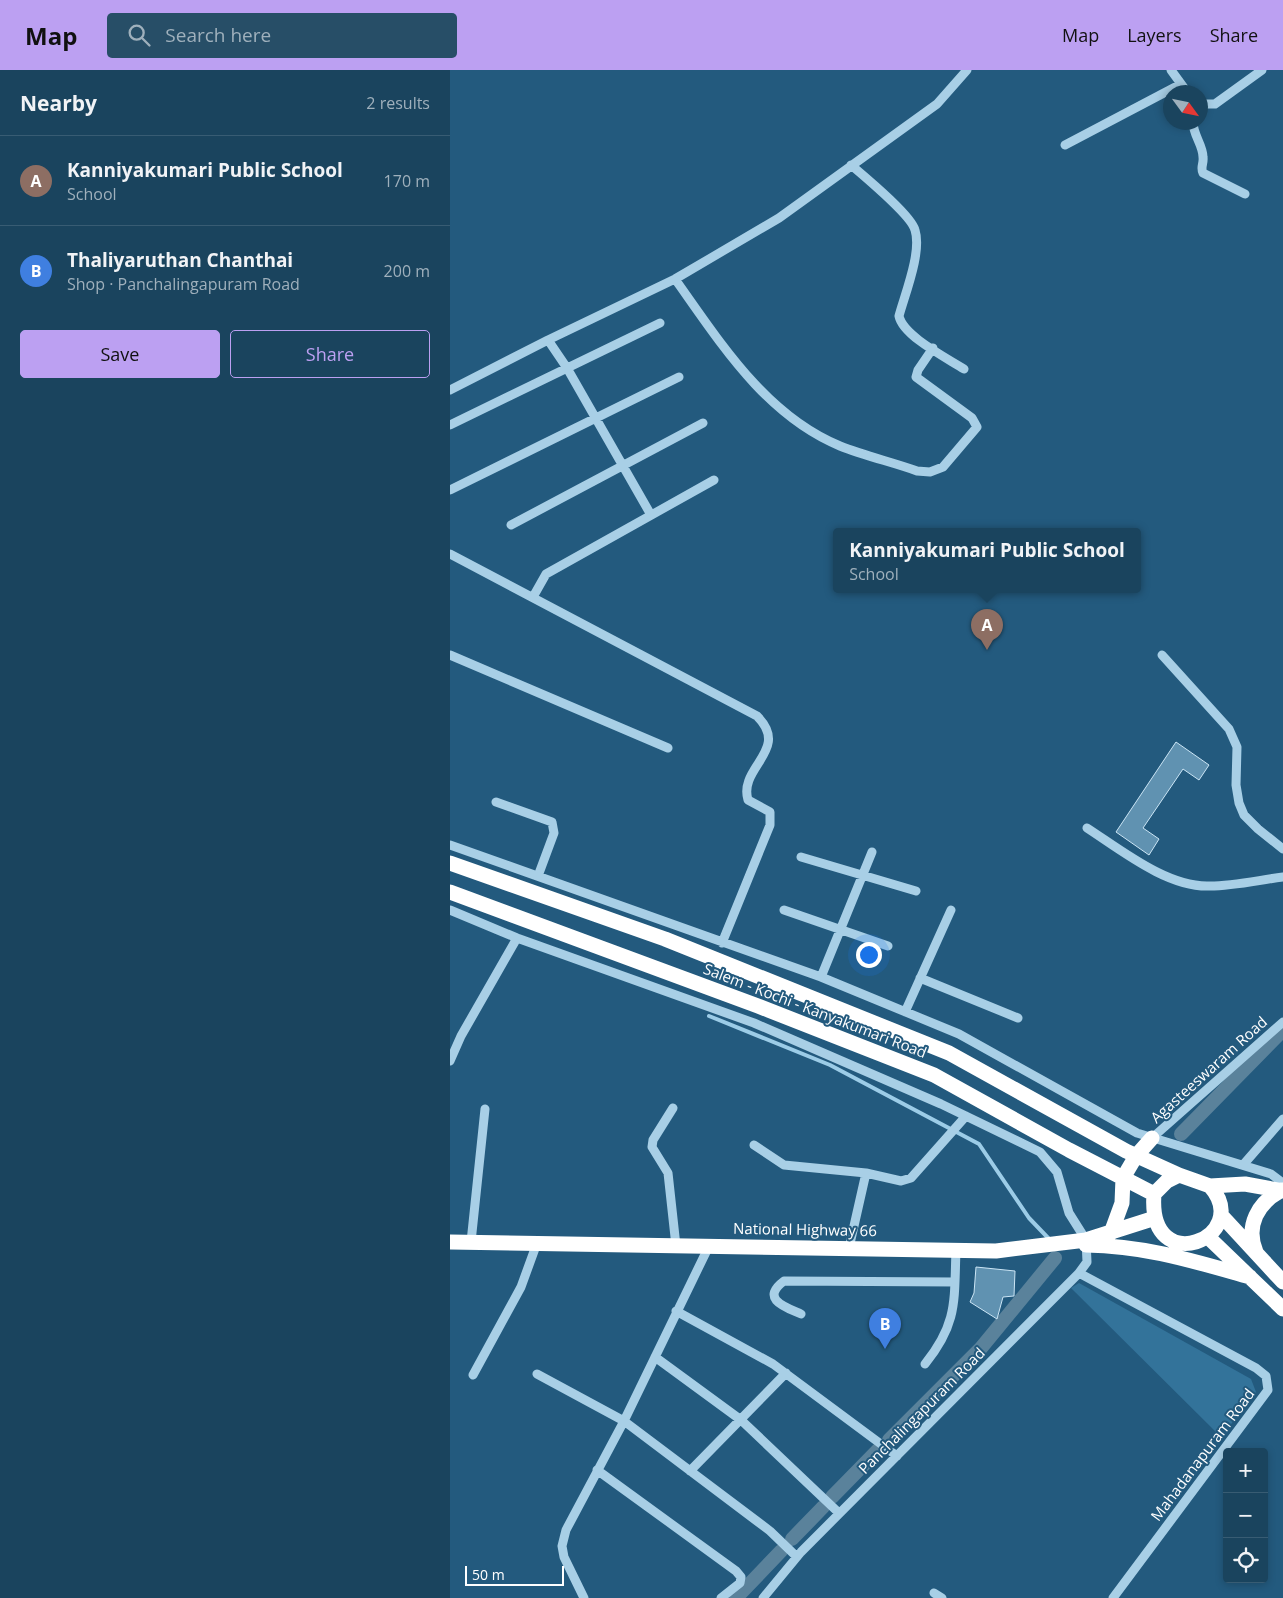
<!DOCTYPE html>
<meta charset="utf-8">
<style>
body{margin:0;font-family:"Open Sans",sans-serif;background:#274e67;color:#f1f3f6}
.controls{position:absolute;right:15px;bottom:15px;display:grid;overflow:hidden;border-radius:5px;box-shadow:0 2px 8px #0003}
.controls button{width:45px;height:45px;display:grid;place-items:center;padding:0;border:0;border-bottom:1px solid #385c73;background:#1a445e;color:#f1f3f6;font:25px sans-serif}
.compass{position:absolute;left:713px;top:15px;width:45px;height:45px;border-radius:50%;background:#1a445e;box-shadow:0 2px 8px #0003;rotate:123deg}
.scale{position:absolute;left:15px;bottom:12px;width:99px;box-sizing:border-box;padding-left:5px;border:2px solid #fff;border-top:0;font-size:14px;line-height:18px;white-space:nowrap;color:#fff;-webkit-text-stroke:4px #235a7e;paint-order:stroke}
.you{position:absolute;left:418px;top:884px;width:18px;height:18px;margin:-12px;border:4px solid #fff;border-radius:50%;background:#1a73e8;box-shadow:0 0 0 8px #1a73e833}
.badge{display:grid;place-items:center;width:32px;height:32px;border-radius:50%;background:#bca0f2;color:#fff;font-size:16px;font-weight:700}
.pin{position:absolute;translate:-50% -41px;filter:drop-shadow(0 1px 2px #0008)}
.pin::after{content:'';position:absolute;top:26px;width:18px;height:15px;background:inherit;clip-path:polygon(0 0,100% 0,50% 100%)}
.popup{position:absolute;left:383px;top:458px;width:308px;height:65px;box-sizing:border-box;display:grid;place-content:center;border-radius:5px;background:#1a445e;filter:drop-shadow(0 1px 4px #0005);font-size:16px;white-space:nowrap;color:#9fb0bc}
.popup b{font-size:19px;color:#f1f3f6}
.popup::after{content:'';position:absolute;left:50%;top:100%;margin-left:-10px;border:10px solid transparent;border-top-color:#1a445e}
.list{margin:0;padding:0;list-style:none}
h2{display:flex;justify-content:space-between;align-items:center;height:65px;margin:0;padding:0 20px;font-size:21px}
h2 small{font-size:16px;font-weight:400;color:#9fb0bc}
.list li{display:grid;grid-template-columns:32px 1fr auto;gap:15px;align-items:center;box-sizing:border-box;height:90px;padding:0 20px;border-top:1px solid #385c73}
.list b{display:block;font-size:19px;white-space:nowrap}
.list p{margin:0;font-size:16px;white-space:nowrap;color:#9fb0bc}
.list em{font-size:16px;font-style:normal;color:#9fb0bc}
.actions{display:flex;gap:10px;padding:15px 20px}
.actions a{flex:1;padding:11px 0;border:1px solid #bca0f2;border-radius:5px;text-align:center;font-size:18px;color:#bca0f2}
.actions .main{background:#bca0f2;color:#111}
.icon{flex:none;width:28px;height:28px;fill:none;stroke:currentColor;stroke-width:2;stroke-linecap:round;stroke-linejoin:round}
.map{position:relative;flex:none;width:833px;height:1528px;overflow:hidden}
header{display:flex;align-items:center;gap:30px;box-sizing:border-box;height:70px;padding:0 25px;background:#bca0f2;color:#111}
header strong{font-size:24px}
nav{display:flex;gap:28px;margin-inline-start:auto;font-size:18px}
.search{width:350px;height:45px;background:#274e67;display:flex;align-items:center;gap:12px;box-sizing:border-box;padding:0 18px;border-radius:5px;color:#9fb0bc;font-size:19px}
main{display:flex}
aside{flex:1;background:#1a445e}
.map>svg:first-child{display:block}
.green{fill:#33739a}
.lines{fill:none;stroke-linecap:round;stroke-linejoin:round}
.stream{stroke:#9ccce7;stroke-width:4}
.canal{stroke:#5a829b;stroke-width:14}
.building{fill:#6092b1;stroke:#cbe5f5}
.minor{stroke:#a8cfe6;stroke-width:9}
.highway{stroke:#fff;stroke-width:15}
.labels{text-anchor:middle;stroke-width:4;stroke-linejoin:round;paint-order:stroke}
.street-label{font-size:15px;fill:#fff;stroke:#235a7e}
</style>
<header>
<strong>Map</strong>
<div class="search"><svg class="icon" aria-label="search" viewBox="0 0 24 24"><circle cx="10" cy="10" r="6"/><path d="M15 15l6 6"/></svg>Search here</div>
<nav><a>Map</a><a>Layers</a><a>Share</a></nav>
</header>
<main>
<aside>
<h2>Nearby<small>2 results</small></h2>
<ul class="list">
<li><span class="badge" style="background:#8d6e63">A</span><div><b>Kanniyakumari Public School</b><p>School</p></div><em>170 m</em></li>
<li><span class="badge" style="background:#3f7fe0">B</span><div><b>Thaliyaruthan Chanthai</b><p>Shop · Panchalingapuram Road</p></div><em>200 m</em></li>
</ul>
<div class="actions"><a class="main">Save</a><a>Share</a></div>
</aside>
<div class="map">
<svg width="833" height="1528" viewBox="0 0 833 1528">
<rect width="100%" height="100%" fill="#235a7e"/>
<path class="green" d="M629,1213L801,1309L806,1322L771,1367L621,1218Z"/>
<g class="lines">
<path class="stream" d="M259,946L380,995L529,1074L579,1148L601,1171"/>
<path class="canal" d="M731,1064L833,960
M439,1370L531,1278L605,1188
M382,1427L428,1380
M342,1469L373,1437
M286,1528L331,1481"/>
</g>
<path class="building" d="M726,672L759,695L749,710L733,699L693,758L709,769L699,785L666,762Z
M526,1197L565,1201L564,1226L553,1227L547,1249L520,1232L524,1223Z"/>
<g class="lines">
<path class="minor" d="M721,0L737,22
M751,34H765L812,0
M743,52C743,65 753,75 753,87C754,94 750,97 753,103L795,124
M615,75L731,14
M401,95C415,107 461,145 465,160C472,182 455,224 449,246C453,266 497,288 514,299
M225,209C270,272 315,345 390,376C415,386 442,392 467,401L480,402L493,397L527,357L522,348L466,307L468,300L483,278
M98,270L117,298L201,445
M0,320L98,270L225,209L329,148L487,34L517,0
M0,355L210,253
M0,420L229,307
M61,455L253,353
M0,484L307,646C341,680 288,697 298,730L320,742V755L272,873
M83,527L96,504L264,410
M0,585L218,678
M712,585L779,659L787,677L786,715L789,733L794,745L808,759L833,779
M46,732L102,752L104,763L88,806
M637,758C671,780 718,818 760,816C784,816 809,810 833,807
M0,775L371,907L509,964L687,1063L821,1104L833,1113
M351,787L466,821
M0,840L67,868L304,953L491,1034L590,1082L607,1102L619,1143L636,1170L637,1192L629,1203L351,1482L313,1528
M334,840L438,876
M371,907L422,782
M470,908L568,948
M455,942L501,840
M0,991L11,966L67,868
M223,1038L203,1070L202,1077L218,1103L226,1176
M702,1068L833,952
M304,1075L334,1095L416,1103
M793,1095L833,1049
M21,1172L35,1039
M399,1178L416,1103L451,1111L461,1108L516,1046
M629,1203L806,1298L816,1306L818,1320L663,1528
M226,1241L323,1294L447,1386
M351,1244C335,1237 310,1229 334,1211L505,1212
M205,1287L291,1350L389,1443
M475,1294C508,1253 504,1231 506,1180
M87,1304L174,1351L320,1461L347,1487
M23,1305L71,1217L87,1173
M147,1400L286,1501L291,1507L290,1513L271,1528
M240,1401L336,1303
M484,1523L492,1528
M134,1528L114,1487L112,1476L116,1460L174,1351L259,1176"/>
<path class="highway" d="M0,793L215,869L499,983L676,1081L729,1105L760,1116C805,1167 697,1211 704,1124L717,1111L729,1105
M0,822L308,936L484,1005L619,1080L704,1124
M760,1116L795,1114L833,1121
M771,1145L833,1212
M661,1163L672,1133L673,1108L686,1086L702,1068
M758,1167L833,1239
M0,1172L546,1181L636,1170L705,1148
M636,1175C697,1176 743,1191 800,1207
M806,1182C795,1156 808,1132 832,1120"/>
</g>
<g class="labels">
<g class="street-label">
<text transform="translate(365 941) rotate(21)" y="5">Salem - Kochi - Kanyakumari Road</text>
<text transform="translate(759 1000) rotate(-42)" y="5">Agasteeswaram Road</text>
<text transform="translate(355 1160) rotate(1)" y="5">National Highway 66</text>
<text transform="translate(472 1341) rotate(-45)" y="5">Panchalingapuram Road</text>
<text transform="translate(753 1385) rotate(-53)" y="5">Mahadanapuram Road</text>
</g>
</g>
</svg>
<div class="controls">
<button>+</button>
<button>−</button>
<button><svg class="icon" aria-label="locate" viewBox="0 0 24 24"><circle cx="12" cy="12" r="6"/><path d="M12 2v4M12 18v4M2 12h4M18 12h4"/></svg></button>
</div>
<svg class="compass" viewBox="-18 -18 36 36"><path d="M0-13l5 13h-10z" fill="#e53935"/><path d="M0 13l5-13h-10z" fill="#9fb0bc"/></svg>
<div class="scale">50 m</div>
<div class="you"></div>
<div class="pin badge" style="left:537px;top:580px;background:#8d6e63">A</div>
<div class="popup"><b>Kanniyakumari Public School</b>School</div>
<div class="pin badge" style="left:435px;top:1279px;background:#3f7fe0">B</div>
</div>
</main>
